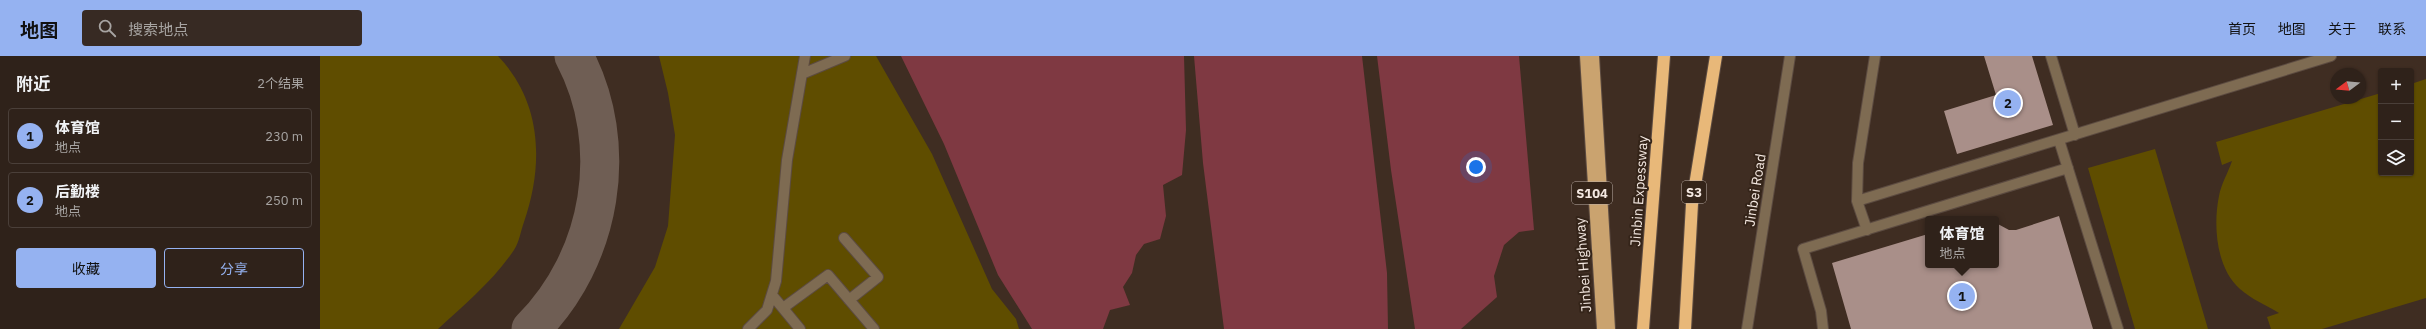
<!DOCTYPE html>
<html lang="zh">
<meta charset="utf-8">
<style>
body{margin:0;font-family:"IBM Plex Sans","Noto Sans SC",sans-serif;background:#372a23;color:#f1f3f6}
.controls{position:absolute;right:12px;top:12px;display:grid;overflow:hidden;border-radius:4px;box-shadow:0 1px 3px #0004}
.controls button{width:36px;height:36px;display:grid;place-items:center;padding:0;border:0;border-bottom:1px solid #4a3f39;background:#2f221a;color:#f1f3f6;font:20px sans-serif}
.compass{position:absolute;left:2010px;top:12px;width:36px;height:36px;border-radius:50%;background:#2f221a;box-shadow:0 1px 3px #0004;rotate:254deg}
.you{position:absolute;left:1156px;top:111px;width:14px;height:14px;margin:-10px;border:3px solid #fff;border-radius:50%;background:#1a73e8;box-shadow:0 0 0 6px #1a73e833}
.badge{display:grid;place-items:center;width:26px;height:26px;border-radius:50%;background:#95b2f1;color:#111;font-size:13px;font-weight:700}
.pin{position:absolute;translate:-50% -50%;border:2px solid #fff;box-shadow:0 1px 4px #0006}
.popup{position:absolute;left:1605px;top:160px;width:74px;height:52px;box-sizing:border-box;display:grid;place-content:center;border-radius:4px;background:#2f221a;filter:drop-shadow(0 1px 3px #0005);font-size:13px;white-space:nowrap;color:#a7a4a2}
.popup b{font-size:15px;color:#f1f3f6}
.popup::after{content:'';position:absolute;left:50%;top:100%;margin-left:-8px;border:8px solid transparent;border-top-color:#2f221a}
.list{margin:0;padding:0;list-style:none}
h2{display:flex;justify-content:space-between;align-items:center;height:52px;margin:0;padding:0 16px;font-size:17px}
h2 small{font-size:13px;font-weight:400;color:#a7a4a2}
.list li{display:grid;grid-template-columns:26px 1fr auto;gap:12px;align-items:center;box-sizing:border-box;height:56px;margin:0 8px 8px;padding:0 8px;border:1px solid #4a3f39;border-radius:4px}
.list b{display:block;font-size:15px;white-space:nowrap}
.list p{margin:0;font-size:13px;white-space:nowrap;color:#a7a4a2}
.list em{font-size:13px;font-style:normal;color:#a7a4a2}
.actions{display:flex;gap:8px;padding:12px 16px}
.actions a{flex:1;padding:9px 0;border:1px solid #95b2f1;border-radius:4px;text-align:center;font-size:14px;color:#95b2f1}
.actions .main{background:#95b2f1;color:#111}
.icon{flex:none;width:22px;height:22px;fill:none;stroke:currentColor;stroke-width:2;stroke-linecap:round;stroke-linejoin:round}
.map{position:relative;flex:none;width:2106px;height:273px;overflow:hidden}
header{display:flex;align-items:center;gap:24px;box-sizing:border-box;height:56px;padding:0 20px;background:#95b2f1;color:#111}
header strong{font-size:19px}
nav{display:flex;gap:22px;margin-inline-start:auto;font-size:14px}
.search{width:280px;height:36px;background:#372a23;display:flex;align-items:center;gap:10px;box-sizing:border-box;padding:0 14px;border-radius:4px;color:#a7a4a2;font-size:15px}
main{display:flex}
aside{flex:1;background:#2f221a}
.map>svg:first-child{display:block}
.green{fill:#5f4d00}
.water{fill:#7f3942}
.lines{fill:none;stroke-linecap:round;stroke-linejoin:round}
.taxiway{stroke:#6f5e54;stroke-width:39}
.building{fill:#a98f89}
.minor-casing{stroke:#5c4b41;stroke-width:12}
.major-casing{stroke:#5c4b41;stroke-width:12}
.highway-casing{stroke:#5c4b41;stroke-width:14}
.minor{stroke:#7e6b52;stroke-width:10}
.major{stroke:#caa36f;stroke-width:10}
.highway{stroke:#e8b879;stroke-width:12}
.labels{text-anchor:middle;stroke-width:4;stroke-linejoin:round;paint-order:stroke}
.shield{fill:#342419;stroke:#baada5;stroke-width:1}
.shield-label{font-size:13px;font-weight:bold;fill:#f4e8e1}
.street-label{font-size:14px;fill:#f4e8e1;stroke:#342419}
</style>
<header>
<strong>地图</strong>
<div class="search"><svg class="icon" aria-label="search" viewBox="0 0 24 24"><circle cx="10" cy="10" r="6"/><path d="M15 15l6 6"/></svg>搜索地点</div>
<nav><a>首页</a><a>地图</a><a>关于</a><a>联系</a></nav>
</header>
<main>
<aside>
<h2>附近<small>2个结果</small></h2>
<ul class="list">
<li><span class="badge">1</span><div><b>体育馆</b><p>地点</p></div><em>230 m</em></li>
<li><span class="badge">2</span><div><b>后勤楼</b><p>地点</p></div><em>250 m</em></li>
</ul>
<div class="actions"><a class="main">收藏</a><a>分享</a></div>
</aside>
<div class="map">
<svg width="2106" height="273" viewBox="0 0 2106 273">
<rect width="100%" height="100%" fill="#3f2d22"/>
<path class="green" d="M0,0H178C222,46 224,108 204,166C201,174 199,187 194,194C174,224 144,249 118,273H0Z
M339,0H556L612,98L672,233L696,263L699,273H299L335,211L348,170L355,79L348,37Z
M2106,23V242L2002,273H1951L1947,261L1959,257C1946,249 1931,243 1920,233C1896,212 1893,169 1899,140C1901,128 1908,117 1912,105L1902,109L1896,86L2061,37V117H2091V28Z
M1835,93L1888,273H1815L1768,112Z"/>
<path class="water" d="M581,0H864L866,74L862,119L843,129L846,160L840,183L824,188L816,199L812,217L803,231L810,249L790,254L783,273H712L678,219L624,88Z
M874,0H1042L1067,217L1068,273H904L883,107Z
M1057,0H1199L1214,174L1199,176L1184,189L1174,220L1177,241L1141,273H1095L1071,114Z"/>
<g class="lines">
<path class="taxiway" d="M211,273C282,202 301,89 254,0"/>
</g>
<path class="building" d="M1664,0H1712L1733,69L1637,98L1624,55L1676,39Z
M1739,160L1773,273H1531L1512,207L1608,178V209H1676V167L1689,174H1696Z"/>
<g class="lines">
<defs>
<path id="minor" d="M1731,0L1755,79
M482,18L525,0
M1739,84L1798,273
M1537,145L2011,0
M1547,174L1537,145L1538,107L1555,0
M524,182L558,221L529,244
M452,239L480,273
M463,252L508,219L554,273
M428,273L447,254L456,225L467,104L485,0
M1427,273L1470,0
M1503,273L1501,255L1483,193L1748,112"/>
<path id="major" d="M1265,0L1282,273
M1274,0L1290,273"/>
<path id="highway" d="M1323,273L1344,0
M1365,273L1372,148L1396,0"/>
</defs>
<use href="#minor" class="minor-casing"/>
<use href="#major" class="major-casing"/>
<use href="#highway" class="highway-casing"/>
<use href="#minor" class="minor"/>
<use href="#major" class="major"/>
<use href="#highway" class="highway"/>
</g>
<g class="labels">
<g class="shield">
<rect x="1362" y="125" width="24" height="22" rx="3"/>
<rect x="1252" y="126" width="40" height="22" rx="3"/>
</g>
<g class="shield-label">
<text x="1374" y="141">S3</text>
<text x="1272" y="142">S104</text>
</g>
<g class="street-label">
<text transform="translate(1435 134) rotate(-81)" y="5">Jinbei Road</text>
<text transform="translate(1319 135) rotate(-86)" y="5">Jinbin Expessway</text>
<text transform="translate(1263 209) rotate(-94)" y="5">Jinbei Highway</text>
</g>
</g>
</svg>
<div class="controls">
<button>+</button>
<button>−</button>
<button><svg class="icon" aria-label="layers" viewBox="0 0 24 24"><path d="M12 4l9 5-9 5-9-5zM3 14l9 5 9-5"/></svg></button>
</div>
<svg class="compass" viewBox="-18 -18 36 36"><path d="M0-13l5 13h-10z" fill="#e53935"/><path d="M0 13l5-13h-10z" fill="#a7a4a2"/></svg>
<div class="you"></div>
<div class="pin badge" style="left:1642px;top:240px">1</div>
<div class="popup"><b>体育馆</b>地点</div>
<div class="pin badge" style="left:1688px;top:47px">2</div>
</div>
</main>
